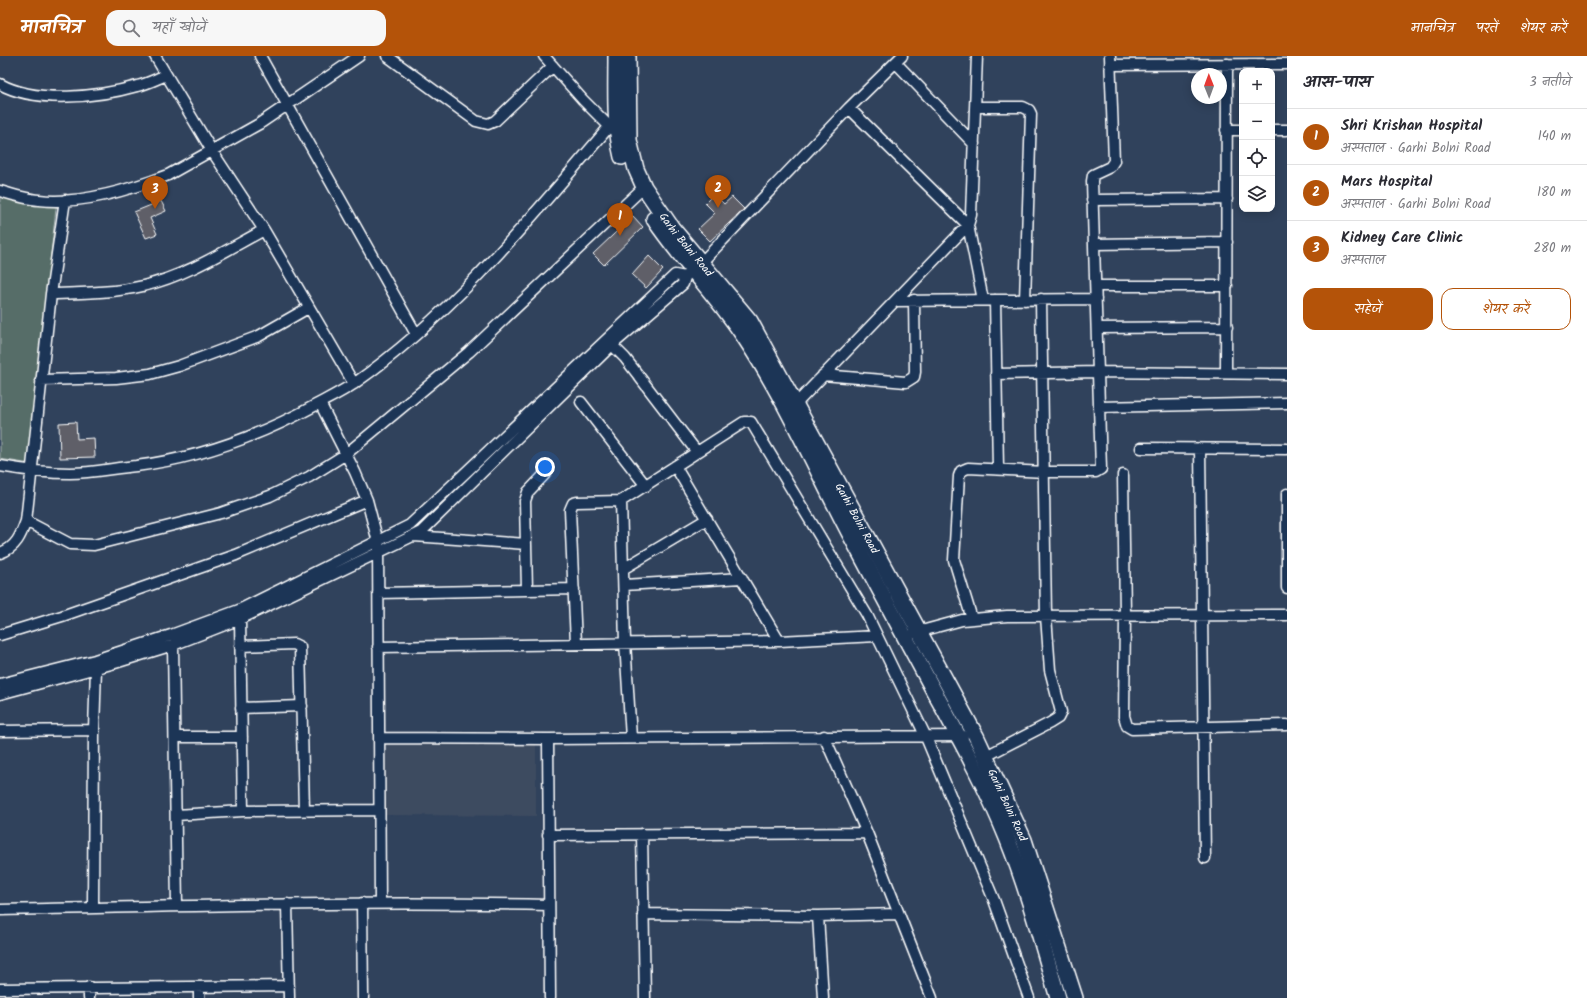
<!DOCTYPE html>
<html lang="hi">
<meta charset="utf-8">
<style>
body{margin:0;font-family:Kalam,"Playpen Sans Deva",sans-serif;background:#f7f7f7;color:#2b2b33}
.controls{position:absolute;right:12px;top:12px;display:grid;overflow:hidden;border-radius:8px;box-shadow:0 2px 10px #0003}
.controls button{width:36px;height:36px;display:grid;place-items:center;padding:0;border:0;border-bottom:1px solid #e1e1e2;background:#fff;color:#2b2b33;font:20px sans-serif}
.compass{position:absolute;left:1191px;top:12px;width:36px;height:36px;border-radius:50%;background:#fff;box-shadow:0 2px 10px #0003;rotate:359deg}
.you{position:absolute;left:545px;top:411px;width:14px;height:14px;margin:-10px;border:3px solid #fff;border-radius:50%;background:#1a73e8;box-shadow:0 0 0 6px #1a73e833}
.badge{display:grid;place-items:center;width:26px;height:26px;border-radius:50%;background:#b45309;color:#fff;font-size:13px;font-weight:700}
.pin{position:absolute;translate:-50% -33px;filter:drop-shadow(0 1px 2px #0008)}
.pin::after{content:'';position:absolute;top:21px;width:14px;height:12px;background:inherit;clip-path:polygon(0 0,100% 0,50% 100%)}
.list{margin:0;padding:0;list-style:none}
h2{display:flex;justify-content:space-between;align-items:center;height:52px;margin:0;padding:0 16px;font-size:17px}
h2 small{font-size:13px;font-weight:400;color:#7c7c81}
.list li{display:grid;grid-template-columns:26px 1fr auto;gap:12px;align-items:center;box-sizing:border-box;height:56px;padding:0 16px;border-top:1px solid #e1e1e2}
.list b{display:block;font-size:15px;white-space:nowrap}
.list p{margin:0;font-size:13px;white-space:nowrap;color:#7c7c81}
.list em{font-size:13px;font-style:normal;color:#7c7c81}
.actions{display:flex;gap:8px;padding:12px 16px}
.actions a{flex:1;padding:9px 0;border:1px solid #b45309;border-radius:12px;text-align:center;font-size:14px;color:#b45309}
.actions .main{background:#b45309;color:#fff}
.icon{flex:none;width:22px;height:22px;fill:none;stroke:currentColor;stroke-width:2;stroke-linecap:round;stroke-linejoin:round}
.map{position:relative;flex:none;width:1287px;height:942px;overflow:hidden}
header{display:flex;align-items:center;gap:24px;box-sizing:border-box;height:56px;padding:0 20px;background:#b45309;color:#fff}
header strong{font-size:19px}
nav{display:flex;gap:22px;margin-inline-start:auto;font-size:14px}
.search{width:280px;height:36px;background:#f7f7f7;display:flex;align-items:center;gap:10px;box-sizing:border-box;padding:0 14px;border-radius:12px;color:#7c7c81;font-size:15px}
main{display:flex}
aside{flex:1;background:#fff}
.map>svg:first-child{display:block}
.built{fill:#3e4b60}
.green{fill:#566d68;stroke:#aab6b4}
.building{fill:#5e5f68;stroke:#fff}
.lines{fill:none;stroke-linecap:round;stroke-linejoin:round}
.minor-casing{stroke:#fff;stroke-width:13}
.secondary-casing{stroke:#fff;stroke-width:18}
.minor{stroke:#1d3557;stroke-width:10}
.secondary{stroke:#1d3557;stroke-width:15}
.labels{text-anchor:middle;stroke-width:3;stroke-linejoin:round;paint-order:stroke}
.street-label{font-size:11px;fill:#fff;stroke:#1d3557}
</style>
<header>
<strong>मानचित्र</strong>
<div class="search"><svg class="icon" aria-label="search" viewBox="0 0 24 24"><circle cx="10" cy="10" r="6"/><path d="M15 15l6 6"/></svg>यहाँ खोजें</div>
<nav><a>मानचित्र</a><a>परतें</a><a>शेयर करें</a></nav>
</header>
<main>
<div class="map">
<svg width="1287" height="942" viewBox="0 0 1287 942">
<rect width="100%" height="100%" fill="#30425c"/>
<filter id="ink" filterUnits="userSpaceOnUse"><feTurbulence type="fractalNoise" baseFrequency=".025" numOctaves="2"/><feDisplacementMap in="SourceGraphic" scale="8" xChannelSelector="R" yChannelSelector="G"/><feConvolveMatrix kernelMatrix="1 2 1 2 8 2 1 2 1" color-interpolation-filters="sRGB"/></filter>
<g filter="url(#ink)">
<path class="built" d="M386,687L536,688V760L385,759Z"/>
<path class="green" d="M0,134L57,143L37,327L31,408L0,403Z"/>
<path class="building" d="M714,138L724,148L732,141L744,153L710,185L698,173L715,157L705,147Z
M161,145L166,155L150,162L157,178L146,182L134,156Z
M633,160L643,171L604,209L593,198Z
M649,200L663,214L646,232L632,219Z
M76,366L77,383L94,382L95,401L60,402L59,367Z"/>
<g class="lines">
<defs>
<path id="minor" d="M155,0L212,95L264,174L354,328
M260,0L416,278
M387,0L476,65L488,68L495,65L553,10
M544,0L583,44L613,74
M896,7L974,88
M1110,9L1287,8
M0,28C36,48 99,41 137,30C147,28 156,23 166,19
M976,51H1023L1029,54L1031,58L1025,244
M849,52L968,169L983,244
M1226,74H1242
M1272,74H1287
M0,135C13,139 26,143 39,144C81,149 129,134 168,119L259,68L359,0
M1092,144L1227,143
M1095,188L1227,186
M1096,230H1227
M51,238C82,237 113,237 143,230C186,220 225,195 264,174
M995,244L998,413
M895,245L1096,243
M1097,272L1227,271
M612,289L625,302L697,396
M1226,317L1227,8
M996,318L1098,316L1287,318
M823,319L906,326L914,321L915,316L914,244
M41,324L116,322L150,318L179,310L259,280L308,252
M581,346L646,430
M320,347L355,416L367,444L378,486L380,847
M1099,351L1287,347
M792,352L968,169L971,159L977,0
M1141,392L1287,393
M1200,393L1205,802
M0,410C23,414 46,417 70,417C92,417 114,412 136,410C200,402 259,380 316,349C329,342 343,335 355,327C454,257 531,162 609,71
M675,410L779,585
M1123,419L1125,559L1124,660L1127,670L1132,673L1287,669
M1287,438V532
M621,445L625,586L631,682
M26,465L70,488L94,489L221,457L270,440L309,421L346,398L469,296L644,131
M414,480L526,488
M0,497C16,492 21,479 26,465L51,238L65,144
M623,513L707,463
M624,529L742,522
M527,534L525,445L528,436L545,418
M378,537L574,533
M240,563L243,755
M972,563L954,504L959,420L961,415L968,412L1045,416H1096L1101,413L1092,125L1093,119L1110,111L1114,105L1110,0
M914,577L962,564L1007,560L1287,559
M0,579L62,560L236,499L367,444
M576,587L570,454L573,447L577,446L621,445L744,366H751L867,559L925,679L994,844L1029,942
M173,589L177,850
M240,590L294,588L300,591L304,754
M378,591L779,585L877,580
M0,628L95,604L171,579L239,554L410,469L675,219L685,221
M0,638L115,607L173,589L240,563L421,476L612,289L683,228L685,221L701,207L849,52L902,0
M241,652L302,650
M0,675L94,674
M824,680L867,777L932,942
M176,681H242
M379,682L548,683L963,680
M548,683L550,942
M986,700L1050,667L1058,662L1061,656L1050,614L1046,560L1041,243
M176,759L243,755L379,754
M642,778L645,942
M548,779L867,777
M362,847L363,942
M287,848L289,942
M93,852L94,674L96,612
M0,854C183,850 366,845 549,849
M643,858L818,860L899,858
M818,860L823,942
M89,931V942
M199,931V942
M0,933L289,930"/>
<g id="secondary">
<path d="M616,0C616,34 614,68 622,101"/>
<path id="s1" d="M628,0L629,84L636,113L644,131L672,172L750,265L976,680L1024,784L1075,942"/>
<path d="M654,163C681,204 716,238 743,279C786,343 816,414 852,482C880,534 908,586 936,639C961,685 987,732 1007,782C1028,834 1042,888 1058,942"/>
</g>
</defs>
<use href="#minor" class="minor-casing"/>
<use href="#secondary" class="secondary-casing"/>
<use href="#minor" class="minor"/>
<use href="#secondary" class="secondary"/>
</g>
</g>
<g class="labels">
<g class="street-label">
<text dy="4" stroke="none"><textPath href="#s1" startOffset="205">Garhi Bolni Road</textPath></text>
<text dy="4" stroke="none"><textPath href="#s1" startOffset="529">Garhi Bolni Road</textPath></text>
<text dy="4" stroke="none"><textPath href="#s1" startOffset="853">Garhi Bolni Road</textPath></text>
</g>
</g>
</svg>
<div class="controls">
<button>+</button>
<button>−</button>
<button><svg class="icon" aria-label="locate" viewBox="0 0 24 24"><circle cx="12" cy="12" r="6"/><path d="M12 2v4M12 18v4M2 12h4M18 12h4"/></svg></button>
<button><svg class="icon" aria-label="layers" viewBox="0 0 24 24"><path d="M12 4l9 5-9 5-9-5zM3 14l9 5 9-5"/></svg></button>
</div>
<svg class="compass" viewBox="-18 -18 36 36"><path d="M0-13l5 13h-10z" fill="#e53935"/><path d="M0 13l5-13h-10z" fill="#7c7c81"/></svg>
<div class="you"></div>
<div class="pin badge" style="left:620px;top:180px">1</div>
<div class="pin badge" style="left:718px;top:152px">2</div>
<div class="pin badge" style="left:155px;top:153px">3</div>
</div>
<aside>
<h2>आस-पास<small>3 नतीजे</small></h2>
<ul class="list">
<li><span class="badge">1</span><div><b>Shri Krishan Hospital</b><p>अस्पताल · Garhi Bolni Road</p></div><em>140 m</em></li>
<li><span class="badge">2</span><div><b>Mars Hospital</b><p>अस्पताल · Garhi Bolni Road</p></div><em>180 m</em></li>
<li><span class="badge">3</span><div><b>Kidney Care Clinic</b><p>अस्पताल</p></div><em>280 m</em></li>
</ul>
<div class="actions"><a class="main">सहेजें</a><a>शेयर करें</a></div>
</aside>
</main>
